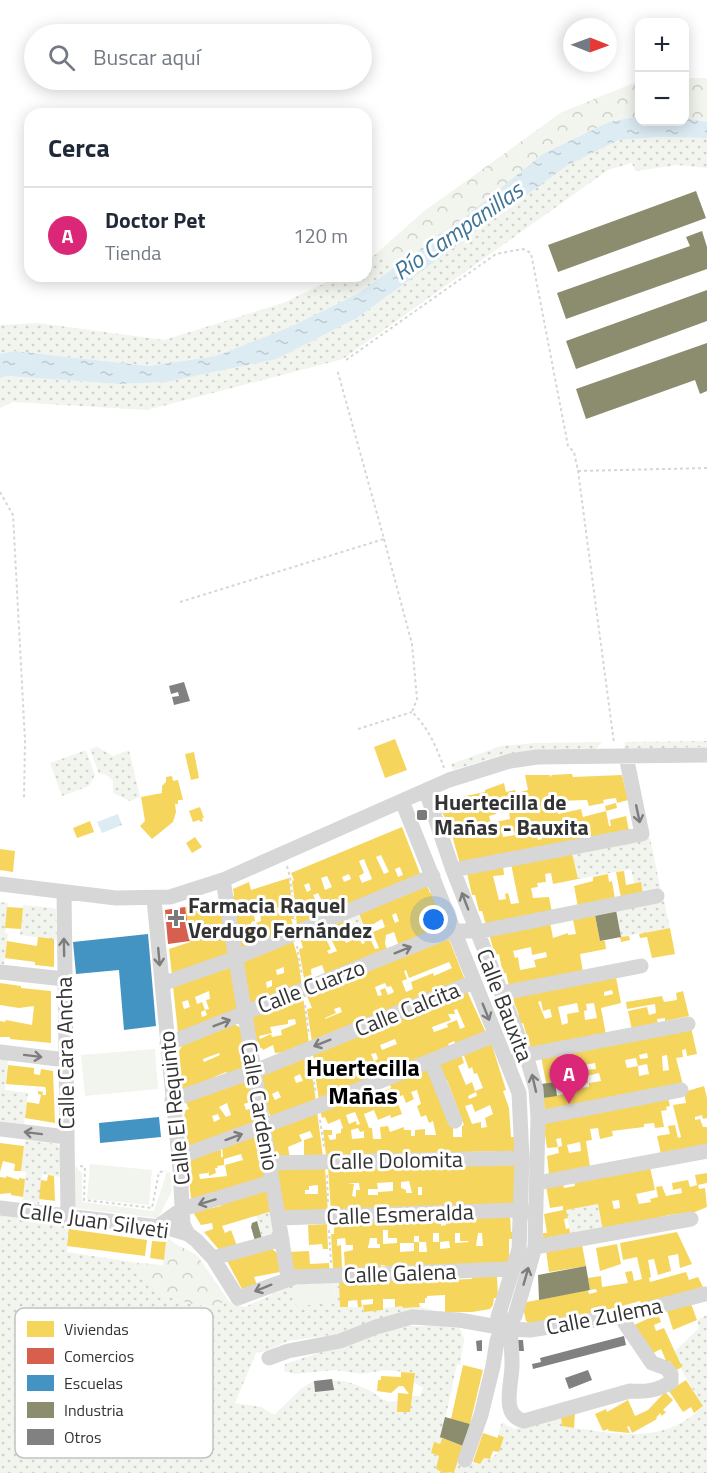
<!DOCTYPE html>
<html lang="es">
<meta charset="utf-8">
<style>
body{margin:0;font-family:"Titillium Web",sans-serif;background:#f2f2f3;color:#1f2937}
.controls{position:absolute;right:18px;top:18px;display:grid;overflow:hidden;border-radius:12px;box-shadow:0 3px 15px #0003}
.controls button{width:54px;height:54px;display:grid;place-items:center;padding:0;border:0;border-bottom:2px solid #e0e1e3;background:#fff;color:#1f2937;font:30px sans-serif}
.compass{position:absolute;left:563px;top:18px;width:54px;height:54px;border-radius:50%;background:#fff;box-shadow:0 3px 15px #0003;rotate:91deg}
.you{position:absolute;left:434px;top:920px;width:21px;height:21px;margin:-15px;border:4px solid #fff;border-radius:50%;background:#1a73e8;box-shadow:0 0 0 9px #1a73e833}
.badge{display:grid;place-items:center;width:39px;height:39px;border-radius:50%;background:#db2777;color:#fff;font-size:20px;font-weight:700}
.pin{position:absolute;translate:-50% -50px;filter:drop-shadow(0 2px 3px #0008)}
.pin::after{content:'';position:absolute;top:32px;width:21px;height:18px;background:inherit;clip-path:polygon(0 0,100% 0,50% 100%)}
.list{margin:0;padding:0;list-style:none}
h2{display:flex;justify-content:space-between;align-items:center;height:78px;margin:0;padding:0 24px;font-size:26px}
h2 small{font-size:20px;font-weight:400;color:#747a83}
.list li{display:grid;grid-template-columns:39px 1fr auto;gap:18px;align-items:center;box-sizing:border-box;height:96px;padding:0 24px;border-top:2px solid #e0e1e3}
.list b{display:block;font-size:22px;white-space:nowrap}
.list p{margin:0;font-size:20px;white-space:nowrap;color:#747a83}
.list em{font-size:20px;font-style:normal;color:#747a83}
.icon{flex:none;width:33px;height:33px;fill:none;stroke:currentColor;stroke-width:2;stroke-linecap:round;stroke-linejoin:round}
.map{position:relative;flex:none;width:707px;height:1473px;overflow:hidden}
.search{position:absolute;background:#fff;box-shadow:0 3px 15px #0003;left:24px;top:24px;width:348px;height:66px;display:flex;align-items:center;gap:15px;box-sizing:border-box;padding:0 21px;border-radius:33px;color:#747a83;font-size:22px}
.panel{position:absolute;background:#fff;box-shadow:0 3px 15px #0003;left:24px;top:108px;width:348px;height:174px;border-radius:18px}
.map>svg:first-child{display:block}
.grass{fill:url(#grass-dots)}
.forest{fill:url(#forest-crowns)}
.garden{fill:#f1f5ed}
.water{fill:url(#water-ripples)}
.homes{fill:#f6d55c;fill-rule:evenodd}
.shops{fill:#d6604d}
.schools{fill:#4393c3}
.industry{fill:#8c8c6e}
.building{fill:#818181}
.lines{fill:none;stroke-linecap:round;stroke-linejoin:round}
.path{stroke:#d6d6d6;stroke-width:2;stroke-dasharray:3 3;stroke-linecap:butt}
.minor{stroke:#d7d7d7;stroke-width:15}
.oneway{stroke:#7d7d7d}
.poi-dot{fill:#7a7a7a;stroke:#fff;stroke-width:2}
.labels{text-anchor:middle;stroke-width:6;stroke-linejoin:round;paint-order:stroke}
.poi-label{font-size:22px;font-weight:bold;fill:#333;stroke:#fff;text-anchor:start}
.street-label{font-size:22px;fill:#333;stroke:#fff}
.water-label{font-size:24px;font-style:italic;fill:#3f7597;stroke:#fff}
.neighbourhood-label{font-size:24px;font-weight:bold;fill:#000;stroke:#fff}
.key{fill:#fff;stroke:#c2c2c2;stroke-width:1.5}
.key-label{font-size:16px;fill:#333}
</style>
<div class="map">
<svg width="707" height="1473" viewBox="0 0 707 1473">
<defs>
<pattern id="grass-dots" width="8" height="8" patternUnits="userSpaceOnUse" patternTransform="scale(1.5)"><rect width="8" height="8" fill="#f1f5ed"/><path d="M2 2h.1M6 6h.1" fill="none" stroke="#cfd2cc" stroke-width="1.8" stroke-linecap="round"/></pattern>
<pattern id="forest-crowns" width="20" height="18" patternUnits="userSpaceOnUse" patternTransform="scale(1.5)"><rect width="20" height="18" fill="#f1f5ed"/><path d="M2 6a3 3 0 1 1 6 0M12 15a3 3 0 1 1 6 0" fill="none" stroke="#cfd2cc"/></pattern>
<pattern id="water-ripples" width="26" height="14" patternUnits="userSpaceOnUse" patternTransform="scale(1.5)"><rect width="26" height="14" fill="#ddebf3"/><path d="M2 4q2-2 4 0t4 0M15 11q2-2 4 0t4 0" fill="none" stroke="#becad1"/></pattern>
</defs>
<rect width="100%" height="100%" fill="#fff"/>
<path class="grass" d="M660,137L707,138V168L678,165L635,171L632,163L608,170L343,359L147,410L13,402L0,408V378L7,376L119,384L166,382L277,359L357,318L568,165L619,140Z
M378,252L393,269L359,293L290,327L216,356L149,366L15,351L0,354V325L38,323L164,340L283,303L340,276H366V263Z
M707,741V747L624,749L625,742Z
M602,742L596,749L535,750L502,755L453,770L451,764L501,746L535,743Z
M97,747L113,756L129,750L140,797L130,801L113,793V781C109,777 106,773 99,774L90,749Z
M86,750L95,775L89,786L62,796L50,763Z
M650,838L661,891L643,894L634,884L631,869L578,879L572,853Z
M664,901L670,928L621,937L616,910Z
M0,902L8,903L5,933L8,934L4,964H0Z
M23,905L53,908L56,910L57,940L20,935Z
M358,911L367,934L354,939L345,916Z
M0,1058L8,1060L5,1090L28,1093L24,1124L0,1121Z
M25,1140L57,1144L61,1149V1177L42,1174L39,1205L22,1203L26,1172L21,1171Z
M598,1204L603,1231L571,1236L566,1210Z
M272,1211L276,1235L262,1239L256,1215Z
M0,1214L70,1223L67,1252L132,1262L141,1276L163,1295L192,1304L213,1307L228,1300L234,1305L245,1307L294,1284L336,1303L335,1281L339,1280L341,1307H363L364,1312L383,1310V1308L402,1306L403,1308L420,1307L433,1310V1312L339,1334L288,1341L266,1351L256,1353L235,1403L261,1407L274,1415L302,1388L314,1381L315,1392L333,1390L332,1380C349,1381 359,1385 374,1393C378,1396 382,1400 387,1401C399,1405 406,1394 420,1396L423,1388L413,1382L414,1373L386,1370L361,1374L335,1370L294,1374L284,1371L285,1364L400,1326H459L464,1339L460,1365L457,1364L440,1444L434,1442L431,1453L439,1456L436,1469L443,1473L457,1463L480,1464L484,1458L490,1459L499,1452L504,1437L498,1435L502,1422L514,1429L561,1417L562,1426C613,1433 663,1447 703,1406L684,1375L674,1352L699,1328L697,1320L707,1315V1473H0Z"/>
<path class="forest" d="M685,78H707V122L685,118Z
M639,81V116L609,122L465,217L393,269L378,252L423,212L562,112Z
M167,1236L174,1243L197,1255L228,1300L213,1307L192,1304L163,1295L141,1276L132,1262L163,1265Z"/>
<path class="garden" d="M155,1049L158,1089L85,1096L81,1055Z
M90,1164L152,1170L149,1205L87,1199Z
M75,1166L82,1173V1202L154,1211L167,1172H170L172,1190L160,1215L157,1218L75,1208Z
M335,1281L336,1303L296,1306L294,1284Z"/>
<path class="water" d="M639,116L640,122H684L685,118L707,122V138L660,137L619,140L568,165L357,318L277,359L166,382L119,384L7,376L0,378V354L15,351L149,366L216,356L290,327L359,293L465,217L543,154L609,122Z
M118,814L122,825L102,833L97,822Z"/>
<path class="homes" d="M395,739L407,770L385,778L374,747Z
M194,752L199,778L191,780L185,754Z
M568,774H572L573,777L622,775L628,800L617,803L616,798L608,799L603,800L604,803L589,806L587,800L556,801L557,806L565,804L566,810L558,811V814L581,809L583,817L606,811L609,826H611L610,820L626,816L629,831L460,864L450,828L442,812L467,806L465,796L485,792V790L504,783L506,792L515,790L516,793L528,790L525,775H550V777L552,775ZM501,807L502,813L509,812L510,819L491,823L489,816L496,814L495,808ZM534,823L536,831L525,833L523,825ZM508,827L509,832L514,831L515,835L503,837L501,829ZM565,827L566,835L559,836L557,828ZM541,831L542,839L538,840L536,832Z
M172,776L173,781L178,780L183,800H178V804H175L176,812L173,822L152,839L140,826L145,821L141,797L162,793V786L166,782V777Z
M616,803L617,808L606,811L605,806Z
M200,807L204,818H202L203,821L201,822L199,820L193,822L189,811Z
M90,821L94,832L77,838L73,828Z
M402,827L421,876L297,927L296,916L299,915L297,909L299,908L297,901L295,902L292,881L294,880L291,873ZM381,855L389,872L384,874L376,857ZM364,859L372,879L362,883L359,876L364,873L359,861ZM400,867L403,875L398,877L395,869ZM349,874L351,879L344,882L342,877ZM327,876L332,887L325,890L321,878ZM309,883L311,890L307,892L304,885ZM318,893L321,899L317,903L313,895Z
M195,837L202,847L192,853L186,843Z
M0,849L15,851L13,872L0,870Z
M572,853L578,879L553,884L551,873L545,874L546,882L537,883L538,887L531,888L533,898L549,897L552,912L486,925L482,911H479L475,895H472L467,873L503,866L504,875L493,876L499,900L506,899L505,894L508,893L511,904L519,903L511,864Z
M624,871L626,885L641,882L643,894L621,898L616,872Z
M608,874L609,882L612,881L615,899L578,907L574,886L593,881V877Z
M289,878L294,919H291L294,928L263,941L256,923L261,921L259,908L253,910L255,921L251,922L254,944L242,948L238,947L231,900L234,895L233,889L249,882L251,890ZM288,897L289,904L283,906L281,898ZM282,906L285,913L279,915L277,908Z
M426,883L430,893L432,892L444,928L399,946L394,932L386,935L385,944L388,951L326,976L322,965L311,969L312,982L305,984L299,949L303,948L300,938L345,916L351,931L342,935L346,943L350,941L347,935L352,933L354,939L359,938L362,944L365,943L362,936L367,934L358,911ZM396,913L399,921L395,923L392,915ZM382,919L385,927L373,932L370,926ZM374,936L379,948L375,949L370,938ZM331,939L337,951L329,954L327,951L331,949L327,941Z
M203,902L204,909L224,906L231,955L172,975L169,949L190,942L185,907Z
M7,907L23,908L21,929L5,928Z
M595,915L600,941H605L606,949L580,954L583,972L509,986L506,973L503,974L499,954L495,955L489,934L550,922L553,938L568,933V935L576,934L573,920ZM531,947L532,955L546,952L547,957L534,960L536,967L520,970L518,957L515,958L513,951Z
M670,928L675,954L652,958L647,937L640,938L639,934Z
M629,936L630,940L621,942L620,937Z
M38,937L54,939V967L35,965V962L5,958L7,941L37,946Z
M448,937L465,980L312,1042L307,1009L312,1008L306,994ZM449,962L452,968L434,976L433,973L411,982L413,989L406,992L402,981L407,979L404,971L406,970L409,978ZM385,983L387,987L391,986L394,992L388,995L385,988L380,990L382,995L378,996L375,987ZM340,1007L342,1012L325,1019V1018L336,1013L334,1009Z
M293,941L298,958L302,986L250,1005L240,958ZM284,967V973L277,975L276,970ZM272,980V986L267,988L266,982Z
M232,967L239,1008L178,1033L173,986ZM209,991L210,999L206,1000L209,1009L205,1010L207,1015L202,1017L201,1012L205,1010L202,1002L197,1004L195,997ZM188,1000L190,1007L184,1009L182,1002Z
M616,977L621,1003L601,1008L606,1035L531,1049L523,1023L520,1024L517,1016L519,1015L512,997ZM612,990L613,994L604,996V992ZM541,1001L543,1011L550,1009L552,1017L545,1019L538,1002ZM577,1003L579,1012L567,1014L568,1023L562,1025L558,1007ZM594,1003L597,1018L585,1020L584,1011L587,1010L586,1004Z
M0,983L21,986V988L51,991V1043L10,1039V1037H0V1021L5,1022L6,1020L32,1025L34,1006L19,1008L0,1005Z
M467,991L486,1033L456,1045L454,1041L448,1044L449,1046L319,1100L314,1068L317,1067L312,1053ZM457,1009L465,1027L460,1029L457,1020L447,1024L448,1027L434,1032L432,1027L451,1020L448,1014H455L454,1010ZM395,1039L397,1044L382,1050L380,1045ZM376,1053L378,1059L374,1061L371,1054ZM356,1060L359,1068L352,1071L349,1063ZM340,1067L344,1075L336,1078L333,1070Z
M683,991L689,1016L665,1021V1018L657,1019L658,1025L632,1030L628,1011L647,1007L649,1015L656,1013L655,1004L627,1009L626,1002L662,996L664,1002L677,1000L676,993Z
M303,996L309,1043L288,1052L275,1053L273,1045L263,1050L262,1048L255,1049L249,1015L268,1008L287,1004V1002ZM295,1019L296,1024L281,1030L282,1035L272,1037L271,1034L260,1039L259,1036L272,1033L270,1027L288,1024V1020Z
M234,1024L241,1028L248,1066L227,1074L226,1072L182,1091L179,1051L183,1044ZM219,1053L220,1055L204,1062L203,1059Z
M691,1027L697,1054L687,1056L686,1049L682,1050L683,1057L676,1058L683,1085L545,1111L543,1098L570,1093L567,1071L556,1073L557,1082L546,1083L541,1056ZM647,1053L648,1058L640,1059L639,1055ZM667,1055L669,1070L663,1071L662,1056ZM636,1058L638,1066L627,1068L625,1060ZM595,1063L596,1069L585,1070L584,1065ZM647,1064L649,1074L639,1076L638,1066ZM599,1073L601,1081L589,1083V1087L580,1088L579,1084L588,1083L587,1076Z
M491,1042L506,1090L503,1091L509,1108L511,1137H515V1151L326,1155L323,1130H332V1135H328L329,1138L330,1140L336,1139V1134L341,1133V1129L343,1128L340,1119L328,1124L325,1117L322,1118L320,1110L373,1090L375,1095L391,1088L389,1082L428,1067L453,1126V1137H462V1126L464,1125L447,1080L444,1081L437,1063L461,1054L464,1063L458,1066L466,1085L472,1082L475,1091L483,1088L477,1073L474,1074L472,1067L469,1069L463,1053ZM417,1090L421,1104L417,1106L421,1117L426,1115L429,1123L433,1121L436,1135H425V1129L415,1130V1136H411V1130H404V1127L390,1132L388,1126L380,1127L381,1139H373L372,1128H369L364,1114L374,1110L378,1120L390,1115L391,1118L402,1114L396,1098L403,1095L406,1103L414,1099L411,1092ZM476,1092L477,1096L469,1099L468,1096ZM472,1104L475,1112L490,1105L493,1114L485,1118L487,1127L481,1128V1122L472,1124L465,1106ZM355,1112L360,1124L357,1125L356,1121L349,1124L346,1115ZM358,1128L360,1132L364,1131V1138L352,1139L351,1130Z
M309,1055L316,1101L271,1118L262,1094L259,1077ZM300,1074L303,1081L296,1083L294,1077ZM278,1091L281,1097L275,1100L272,1094Z
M8,1065L34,1068V1074L40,1075L41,1069L53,1071L55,1123L25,1118L27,1102L39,1104L41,1095L38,1094V1091L43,1092L42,1095H46V1090L45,1087L6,1084Z
M247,1078L255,1100L244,1104L246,1110L252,1108L258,1122L188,1148L184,1111L189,1109L185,1101ZM227,1103L231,1115L226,1117L219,1107ZM218,1114L220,1119L214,1122L212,1116Z
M704,1086L707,1098V1118L703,1119L702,1115L695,1117V1120L700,1119L703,1127H707V1146L661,1154L657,1136L670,1134L668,1126L675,1125L678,1138L681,1137L673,1105L686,1103L684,1092Z
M668,1098L670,1106L666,1107L667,1110L661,1111L664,1127L655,1128L654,1123L644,1124V1127L612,1131L613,1136L600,1139L598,1128L590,1129L592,1140L586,1141L590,1167L549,1175L547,1156L559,1153L558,1147L547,1148L543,1122ZM561,1138L562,1146L558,1147L556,1139ZM580,1142L581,1151L569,1153L567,1145Z
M317,1111L323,1157L304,1158V1140L313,1137L310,1131L299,1135L302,1141L288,1147L290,1158H273L268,1130Z
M258,1135L266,1177L191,1199L187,1159L206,1152L221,1150V1157H223L222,1147ZM241,1154L243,1160L225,1165L227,1176L200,1179L199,1174L208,1173V1170L209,1176L216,1173L215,1168H218L217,1166L224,1165V1159Z
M0,1143L24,1146L21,1171H14L15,1164L3,1161L0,1172Z
M516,1163V1206L331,1212L328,1167ZM409,1181L412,1193H406V1190L401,1188V1182ZM393,1182V1191L378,1192V1195H368V1189H378L377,1183ZM347,1183H359L360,1190H356V1197L352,1196L354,1184ZM418,1187H422V1195H418Z
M325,1167L328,1213L282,1214L275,1171L279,1168ZM318,1185V1194H305V1190H309V1186Z
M650,1167L655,1190L636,1194L639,1204L651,1202L650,1199L658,1197L656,1187L662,1186L666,1196L682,1193L681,1188L673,1190L672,1183L688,1180L690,1187L697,1185L695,1175L707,1173V1183L698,1185L699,1189L705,1188L707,1207L695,1212L669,1215L603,1231L598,1204L566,1210L568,1218L564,1219L566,1229L569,1228L571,1236L543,1242V1233H547L544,1214L563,1210V1206L550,1208L546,1186L563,1183L564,1188L575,1186L574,1181ZM619,1200L620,1208L614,1209L612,1201Z
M48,1175L54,1176L55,1201L39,1199L41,1180L47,1181Z
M6,1176L19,1180V1178L25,1179L23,1197L11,1195V1193L0,1194V1177L6,1178Z
M268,1189L272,1211L222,1226L225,1233L231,1230L237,1246L220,1251L204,1232L213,1229L212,1223L201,1225L193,1212L221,1206V1203Z
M510,1215L511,1232H514V1239H509V1263L400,1267V1264L393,1265V1267L381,1265V1268L345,1269L344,1252L353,1250V1245H346L345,1238L337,1239V1246L341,1245L342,1269H333L331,1234H334V1222L441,1218V1226L446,1225V1217ZM383,1230H388V1238H397V1243L383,1244ZM433,1233H439V1242H433ZM455,1233H460V1241H468L469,1242L455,1243ZM478,1233H482L483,1246H476ZM414,1236H419V1242H426L427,1252H419V1242H414ZM370,1238H377V1244H380V1248H368ZM449,1241L450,1248L440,1249V1242ZM400,1243H414V1251L400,1252Z
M327,1224L328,1249H323L322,1244L309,1245L308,1225Z
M69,1229L147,1240L145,1256L67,1246Z
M677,1232L692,1264L680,1268L678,1254L668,1256L671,1271L658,1275L654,1259L648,1260L651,1277L649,1278L650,1282L686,1272L689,1280L698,1277L703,1287L642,1304L640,1301L615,1308L543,1322L529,1323L526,1321L522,1303L588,1290L589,1294L597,1292L596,1289L590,1290L588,1278L601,1276L602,1287L628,1283L625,1272L632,1271L634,1281L642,1279L637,1257L623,1260L620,1243Z
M152,1241L166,1242L164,1260L150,1258Z
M617,1244L621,1264L600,1271L596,1248Z
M582,1245L586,1266L549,1272L546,1251Z
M271,1248L277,1253L280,1272L254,1277L257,1285L242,1289L226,1259Z
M309,1251L310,1264L329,1263L330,1272L290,1273L289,1252Z
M472,1275H497L498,1298H494L493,1305L490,1309L472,1312H445V1295L427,1296V1298H425V1303H419L420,1307L403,1308L402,1306L395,1307V1299H383V1310L364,1312L363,1305L373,1304V1299L361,1300L362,1307H358L357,1300L348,1301V1307H340L339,1280L419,1278V1281H427V1278L444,1277V1280L472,1279Z
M690,1301L697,1320L673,1330L667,1311Z
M658,1314L661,1322L654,1325L656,1331L664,1328L682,1367L675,1371L670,1361L667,1363L661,1349L649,1355L632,1326Z
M463,1365L483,1370L470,1424L451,1419Z
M401,1372L415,1373L410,1412H397L398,1393L409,1394L403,1386H399L391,1393L377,1391L378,1380H381V1376L401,1377Z
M686,1380L703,1406L694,1413L691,1407L683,1412L669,1391Z
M665,1392L673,1400L663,1410L666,1412L662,1416L660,1413L656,1418L657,1419L632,1433L629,1426L627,1427L630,1433L609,1431L608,1429L603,1431L595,1414L606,1409L607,1412L628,1400L635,1416L648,1410Z
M575,1412L574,1428L562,1426L561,1417Z
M483,1433L498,1438V1435L504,1437L499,1452L493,1451L490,1459L484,1458L480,1464L473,1462Z
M442,1438L463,1446L454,1472L443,1473L436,1469L439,1456L431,1453L434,1442L440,1444Z"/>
<path class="shops" d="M185,907L190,941L168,944L165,910Z"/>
<path class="schools" d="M148,934L156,1026L124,1030L119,970L76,974L73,942Z
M159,1117L161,1137L100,1143L99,1123Z"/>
<path class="industry" d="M696,191L706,218L558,272L548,245Z
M702,231L707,247V269L566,319L557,293L690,246L686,237Z
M707,290V321L576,369L566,341Z
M707,343V391L700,394L695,380L586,419L576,389Z
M616,910L621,937L600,941L595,915Z
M568,1079L570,1093L565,1094L564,1090L560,1091L558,1081Z
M555,1082L557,1096L543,1098L541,1084Z
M257,1221L262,1239L255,1241L251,1227L252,1223Z
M586,1266L590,1290L539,1300L538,1275Z
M445,1417L470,1424L463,1446L440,1437Z"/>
<path class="building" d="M184,682L190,701L174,705L172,697L179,696L178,692L171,694L169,686Z
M624,1336L626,1345L533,1369L532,1364L541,1362L540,1358Z
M482,1340V1351H477L476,1341Z
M516,1340H523L524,1351H517Z
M588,1370L592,1380L569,1389L565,1378Z
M332,1379L334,1390L315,1392L314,1381Z"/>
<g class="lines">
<path class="path" d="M346,360L496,254L523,249L531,253L568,446L574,452L578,471L614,743
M578,471L707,468
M0,492L13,515L25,741L24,799
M384,539L412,644L417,699L412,712C428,727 437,748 444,768
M180,602L384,539L337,369
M358,729L412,712
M287,866L290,877L295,920
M297,946L302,976
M305,1005L309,1035
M311,1064L316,1094
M320,1120L324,1147
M80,1166L85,1167L84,1200L152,1208L159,1172L166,1171
M327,1175L328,1203
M329,1230L331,1263"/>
<path class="minor" d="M426,791L453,870L526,1055L536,1089L538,1118L535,1247L515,1316L502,1328L497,1341L493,1366L481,1415L465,1460
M402,801L519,1093L522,1158L519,1249L498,1317L502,1328
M453,870L642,834L626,756
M223,880L288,1278
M0,884L116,898L170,897L223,880L449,780L510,761L537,757L707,755
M64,892L68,1215
M154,899L180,1169L183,1224L188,1234L196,1240L213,1258L238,1298L295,1277L513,1269
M0,972L64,979
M162,984L230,960L433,876
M502,993L641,966
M167,1044L450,931H482L657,896
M0,1052L66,1060
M518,1058L526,1055L688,1024
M431,1061L455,1121
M172,1100L260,1069L474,982
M538,1118L681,1090
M0,1129L67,1137
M179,1157L318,1106L495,1035
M270,1163L522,1158
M537,1183L707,1151
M0,1208L168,1228L188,1234
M279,1218L516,1210L530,1212
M157,1227L182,1209L272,1182
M535,1247L691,1219
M213,1258L282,1239
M510,1329C511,1340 512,1351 512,1363C513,1382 499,1415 524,1421L630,1391C646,1392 657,1391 671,1382V1374L666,1368L652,1363L620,1316
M269,1358L288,1351L340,1341L376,1327L412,1317L459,1320L510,1329L530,1330L620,1316L705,1294"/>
</g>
<defs><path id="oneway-shaft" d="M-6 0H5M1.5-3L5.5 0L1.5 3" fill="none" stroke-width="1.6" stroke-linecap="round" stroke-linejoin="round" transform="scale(1.5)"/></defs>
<g class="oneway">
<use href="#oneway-shaft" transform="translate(638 814) rotate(78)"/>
<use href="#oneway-shaft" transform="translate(465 901) rotate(-111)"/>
<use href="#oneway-shaft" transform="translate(64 947) rotate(-91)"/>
<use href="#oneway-shaft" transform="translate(403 950) rotate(-22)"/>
<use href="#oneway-shaft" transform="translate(159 957) rotate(85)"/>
<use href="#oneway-shaft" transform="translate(486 1012) rotate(68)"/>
<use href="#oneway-shaft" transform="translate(222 1023) rotate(-21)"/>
<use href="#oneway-shaft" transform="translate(322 1043) rotate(158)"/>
<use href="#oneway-shaft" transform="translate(33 1056) rotate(7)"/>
<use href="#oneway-shaft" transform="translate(534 1083) rotate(-103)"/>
<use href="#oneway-shaft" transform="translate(33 1133) rotate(-173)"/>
<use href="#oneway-shaft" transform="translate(234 1137) rotate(-20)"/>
<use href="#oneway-shaft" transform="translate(207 1202) rotate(163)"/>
<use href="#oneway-shaft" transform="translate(526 1276) rotate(-74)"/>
<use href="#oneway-shaft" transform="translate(263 1288) rotate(158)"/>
</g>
<g class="poi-dot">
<rect x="416" y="809" width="12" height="12" rx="3"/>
<path d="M173 909h6v6h6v6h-6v6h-6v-6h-6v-6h6z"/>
</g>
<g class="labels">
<g class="poi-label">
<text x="434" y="810">Huertecilla de<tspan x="434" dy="25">Mañas - Bauxita</tspan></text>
<text x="188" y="913">Farmacia Raquel<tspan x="188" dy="25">Verdugo Fernández</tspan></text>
</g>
<g class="street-label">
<text transform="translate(311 986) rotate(-21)" y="8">Calle Cuarzo</text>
<text transform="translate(505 1005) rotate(69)" y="8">Calle Bauxita</text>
<text transform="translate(407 1009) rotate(-22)" y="8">Calle Calcita</text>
<text transform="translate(65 1053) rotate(-91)" y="8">Calle Cara Ancha</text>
<text transform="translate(260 1106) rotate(80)" y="8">Calle Cardenio</text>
<text transform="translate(174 1108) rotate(-96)" y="8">Calle El Requinto</text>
<text transform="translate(396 1160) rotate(-1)" y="8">Calle Dolomita</text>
<text transform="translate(400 1214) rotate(-2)" y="8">Calle Esmeralda</text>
<text transform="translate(94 1220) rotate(8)" y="8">Calle Juan Silveti</text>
<text transform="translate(400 1273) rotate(-2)" y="8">Calle Galena</text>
<text transform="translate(604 1316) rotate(-11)" y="8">Calle Zulema</text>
</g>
<g class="water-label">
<text transform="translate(458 231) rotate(-35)" y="8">Río Campanillas</text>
</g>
<g class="neighbourhood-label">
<text x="363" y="1076">Huertecilla<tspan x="363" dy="28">Mañas</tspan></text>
</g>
</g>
<rect x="15" y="1308" width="198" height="150" rx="9" class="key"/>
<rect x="27" y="1321" width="27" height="16" fill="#f6d55c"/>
<rect x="27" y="1348" width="27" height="16" fill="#d6604d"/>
<rect x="27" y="1375" width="27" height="16" fill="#4393c3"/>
<rect x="27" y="1402" width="27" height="16" fill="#8c8c6e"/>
<rect x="27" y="1429" width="27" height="16" fill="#818181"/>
<g class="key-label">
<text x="64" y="1335">Viviendas</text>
<text x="64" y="1362">Comercios</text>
<text x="64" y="1389">Escuelas</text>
<text x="64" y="1416">Industria</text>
<text x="64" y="1443">Otros</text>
</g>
</svg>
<div class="controls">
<button>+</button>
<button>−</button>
</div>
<svg class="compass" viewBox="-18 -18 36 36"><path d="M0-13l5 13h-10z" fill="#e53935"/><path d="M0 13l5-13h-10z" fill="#747a83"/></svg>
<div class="you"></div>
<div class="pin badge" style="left:569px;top:1104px">A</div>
<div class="search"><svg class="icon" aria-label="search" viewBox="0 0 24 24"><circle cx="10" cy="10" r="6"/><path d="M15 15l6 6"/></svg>Buscar aquí</div>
<section class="panel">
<h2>Cerca<small></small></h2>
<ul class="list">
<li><span class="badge">A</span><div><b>Doctor Pet</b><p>Tienda</p></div><em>120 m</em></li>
</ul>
</section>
</div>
